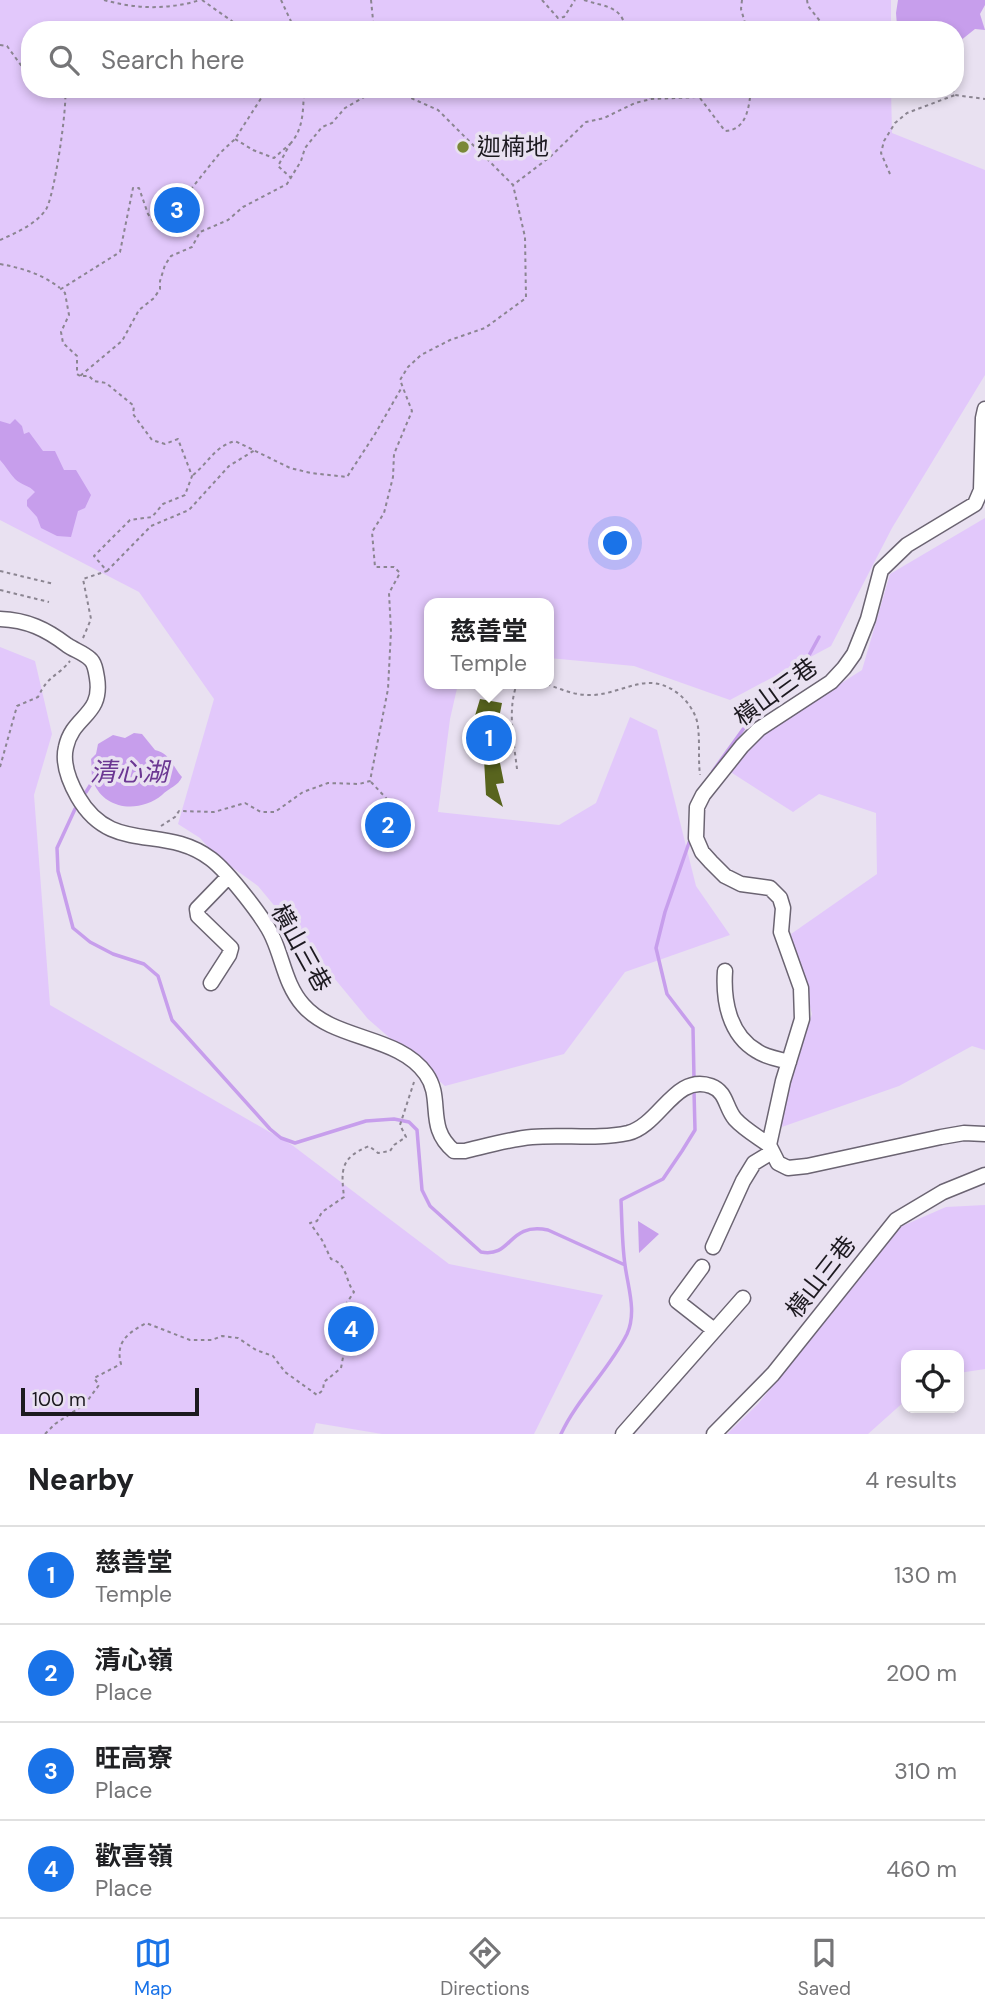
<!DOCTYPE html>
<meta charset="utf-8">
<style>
body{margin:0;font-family:"DM Sans","Noto Sans TC",sans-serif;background:#f6f6f6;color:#202124}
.controls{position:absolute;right:21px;bottom:21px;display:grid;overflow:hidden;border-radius:14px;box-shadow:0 4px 10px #0003}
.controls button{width:63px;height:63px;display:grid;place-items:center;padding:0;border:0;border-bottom:2px solid #e0e0e0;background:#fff;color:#202124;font:35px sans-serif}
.scale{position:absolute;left:21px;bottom:18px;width:178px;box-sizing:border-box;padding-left:7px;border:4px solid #1c191f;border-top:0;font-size:19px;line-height:24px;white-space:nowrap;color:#1c191f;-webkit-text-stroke:5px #e9e1f1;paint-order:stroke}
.you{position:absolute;left:616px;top:544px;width:24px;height:24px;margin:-18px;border:5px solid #fff;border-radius:50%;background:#1a73e8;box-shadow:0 0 0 10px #1a73e833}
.badge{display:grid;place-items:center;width:46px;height:46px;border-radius:50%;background:#1a73e8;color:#fff;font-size:23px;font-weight:700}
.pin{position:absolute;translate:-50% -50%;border:4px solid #fff;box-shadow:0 2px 7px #0006}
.popup{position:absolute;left:424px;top:598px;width:130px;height:91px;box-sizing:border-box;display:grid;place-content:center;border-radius:14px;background:#fff;filter:drop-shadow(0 2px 5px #0005);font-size:23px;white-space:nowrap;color:#757577}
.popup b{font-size:26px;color:#202124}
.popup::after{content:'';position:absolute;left:50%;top:100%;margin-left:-14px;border:14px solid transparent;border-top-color:#fff}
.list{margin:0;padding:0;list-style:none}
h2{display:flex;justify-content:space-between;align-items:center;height:91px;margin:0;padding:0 28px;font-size:30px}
h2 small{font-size:23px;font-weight:400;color:#757577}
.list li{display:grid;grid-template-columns:46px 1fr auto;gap:21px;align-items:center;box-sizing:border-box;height:98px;padding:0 28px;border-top:2px solid #e0e0e0}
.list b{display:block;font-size:26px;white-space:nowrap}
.list p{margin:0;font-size:23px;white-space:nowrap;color:#757577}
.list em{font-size:23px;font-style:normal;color:#757577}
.icon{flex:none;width:38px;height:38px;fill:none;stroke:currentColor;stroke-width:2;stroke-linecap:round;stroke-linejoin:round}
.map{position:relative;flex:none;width:985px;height:1434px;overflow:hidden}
.search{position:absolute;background:#fff;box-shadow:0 4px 10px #0003;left:21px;right:21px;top:21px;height:77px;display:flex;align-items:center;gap:18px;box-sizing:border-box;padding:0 24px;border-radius:28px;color:#757577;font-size:26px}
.sheet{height:483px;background:#fff}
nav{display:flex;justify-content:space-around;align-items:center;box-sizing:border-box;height:98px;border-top:2px solid #e0e0e0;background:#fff;font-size:19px;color:#757577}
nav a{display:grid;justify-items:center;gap:4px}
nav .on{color:#1a73e8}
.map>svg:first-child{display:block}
.green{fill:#e2c8fb}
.water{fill:#c79eec}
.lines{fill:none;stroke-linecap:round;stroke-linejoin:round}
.stream{stroke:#c79eec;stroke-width:3.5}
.building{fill:#58641e}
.minor-casing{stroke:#6b6472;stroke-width:17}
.path{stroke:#8b8591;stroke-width:2;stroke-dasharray:3.5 3.5;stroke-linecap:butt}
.minor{stroke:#fff;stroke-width:14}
.poi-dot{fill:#798837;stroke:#e9e1f1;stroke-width:2.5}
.labels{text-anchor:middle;stroke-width:7;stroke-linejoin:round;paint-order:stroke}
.poi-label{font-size:24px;fill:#1c191f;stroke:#e9e1f1;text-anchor:start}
.street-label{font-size:24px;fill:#1c191f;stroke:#e9e1f1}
.water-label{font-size:26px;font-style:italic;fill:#6b3792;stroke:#e9e1f1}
</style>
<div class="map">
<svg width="985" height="1434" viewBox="0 0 985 1434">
<rect width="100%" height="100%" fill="#e9e1f1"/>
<path class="green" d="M0,0H891V30H30V89H891L892,133L985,170V375L892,528L831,646L730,700L634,666L549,658L548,603H430V684H458L450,719L438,812L559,825L596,803L630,717L657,730L696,886L730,935L625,972L564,1054L445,1086L368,1019L258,886L215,855L200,838L178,824L214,699L139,592L0,520Z
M985,518V1050L972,1046L899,1086L776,1129L812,1014L791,934L877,874L876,813L819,794L793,812L729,771L766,731L862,670L890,574Z
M0,647L35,661L52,734L34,795L50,1005L292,1145L449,1264L603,1295L534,1434H382L316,1423L313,1434H0Z
M985,1205V1369L959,1373V1355H906V1400L868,1434H727L758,1404L900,1227L946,1207Z"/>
<path class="water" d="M898,0H985V5L980,14L985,30L975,29L955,45V30H928L925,26C915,32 908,30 897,26L896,13Z
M15,419L22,426L24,434L29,432L43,451H55L64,470H76L91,495L85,508L78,511L71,537L57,536L41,528L37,517L27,506V500L35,492C29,485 21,485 15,479C9,473 6,466 0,460V421L10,424Z
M134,733L142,734L155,750C171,754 172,766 182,777C178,786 169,788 162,795C140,813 104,811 93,781C91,775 92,765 91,759L96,754L98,744L113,735L125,738Z
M638,1221L659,1234L639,1253Z"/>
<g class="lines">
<path class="stream" d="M713,771L770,692L801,670L819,637
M86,792L93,781
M75,809L57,848L58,871L73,928L90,942L113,954L144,964L158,976L172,1020L270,1129L281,1138L295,1143L366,1121L394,1119L409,1122L417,1130L422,1190L430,1206L481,1252C513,1258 507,1222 548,1230L625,1265
M691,837L665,912L656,948L667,994L693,1028L694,1079
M561,1434C577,1399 609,1370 627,1334C637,1312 628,1288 625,1265C622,1244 622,1222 621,1200L663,1179L682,1151L695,1130L694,1091"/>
</g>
<path class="building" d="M480,699L502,703L500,713L503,757L499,758L504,783L496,784L503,807L486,795L484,759L477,760L474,719Z"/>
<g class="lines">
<defs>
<path id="minor" d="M985,409L983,418L981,490L975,504L907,545L881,570L868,619L854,654L844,668L831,682L759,729L742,746L703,795L697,807L696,838L702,852L711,862L725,876L741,884L770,888L780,898L783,908L781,932L801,988L802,1019L783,1081L769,1145L778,1163L788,1168L807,1166L941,1137L964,1133L985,1134
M0,619C27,620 46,629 67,645C74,650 84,653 90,659C95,663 96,672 97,678C103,716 73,715 66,747C62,763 70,783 78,797C112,856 164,823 211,859C227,871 266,920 273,938C283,960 286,986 303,1005C334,1041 399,1035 426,1074C444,1099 425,1127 454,1151H465C486,1146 510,1139 532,1137C564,1134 597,1140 628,1133C660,1125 675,1073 711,1086C727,1092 725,1107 735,1119C744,1129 758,1137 769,1145
M725,971C723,1000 729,1035 757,1051C765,1057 779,1059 789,1062
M211,983L229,955L231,948L198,916L197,909L228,877
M713,1247L743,1181L754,1163L772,1152
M702,1267L677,1301L714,1330
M623,1434L743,1298
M714,1434L773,1374L896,1220L943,1192L985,1175"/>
</defs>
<use href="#minor" class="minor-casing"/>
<path class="path" d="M104,0C136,9 168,10 200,0
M202,0L236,24L240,30
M281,0L295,30
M371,0L374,30
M542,0L558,18L564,17L575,0
M584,0C604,7 622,5 626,30
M742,0L741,9L747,30
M807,0L808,6L827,30
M0,45L7,46L23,68L30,73
M405,89L404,95L438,110L513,185L550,157L586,122L604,118L635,103L651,99L699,97L700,89
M646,89L650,98
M952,89L955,95L985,99
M385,94L404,95
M700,98L725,131C747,130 749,107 751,89
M235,139L253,150L274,158L290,144L278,166L290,177
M290,144C304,129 303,109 304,89
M890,174L881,153L884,141L895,123L907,113L955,95
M0,240C16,233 34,225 45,211C54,201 68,103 65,89
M0,264C22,268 42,274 60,288
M80,376L77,374V356L63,343L61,332L69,315L65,293L61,289L120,252L133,188H139L148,214L155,224L184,198L219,154L235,139L267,89
M193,475C209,462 214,447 235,441L290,468L311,473L347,477L375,434L402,387
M0,571L54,584
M107,571L151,526L189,510L229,466L255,450
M0,590L49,602
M83,638L91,619L83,579L107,571L94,556L130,520L152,517L163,504L185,495L192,476L178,439L165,444L152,440L133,414L134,406L106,383L94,381L89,376H80L122,341L139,310L154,298L160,289V281L165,265L171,256L192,247L200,232L228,220L243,207L287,184L301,161L305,148L322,127L332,123L345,108L366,96L384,94L387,89
M547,684C562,690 577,696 593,695C626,693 648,669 680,695C689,703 697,715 698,727C700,743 698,759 700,775
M0,767L17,706L38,697C49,674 56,678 70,661
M517,769C514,743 507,709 517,684
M371,782L386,798L394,812L389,826
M161,826L175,817L179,811L214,812L245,803L261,812H275L303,792L328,783L359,784L370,781L388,689L391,631L389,593L400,573L394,567H375L372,532L384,513L393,477L394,454L412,411L400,380L408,367L421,355L450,340L485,328L526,298L525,237L513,185
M45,1434L55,1424L85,1404L99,1385L94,1378L121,1364C115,1342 128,1333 146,1323L190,1340H212L222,1336L238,1338L256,1350L273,1356L285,1372L317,1395L323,1390L324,1382L341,1368L344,1352L352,1337L349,1329L343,1322L351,1320L350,1314L344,1307L354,1292C345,1281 348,1264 331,1259L322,1240L310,1223L317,1221L322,1212L344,1197C341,1170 340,1158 369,1146L378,1153L390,1151L394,1145L406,1137L400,1125L414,1082"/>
<use href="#minor" class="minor"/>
</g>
<circle class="poi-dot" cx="463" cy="147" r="7"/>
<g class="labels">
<g class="poi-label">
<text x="477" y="155">迦楠地</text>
</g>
<g class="street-label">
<text transform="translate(776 692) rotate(-36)" y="8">橫山三巷</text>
<text transform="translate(301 948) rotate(61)" y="8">橫山三巷</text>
<text transform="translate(821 1277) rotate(-52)" y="8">橫山三巷</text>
</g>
<g class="water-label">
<text x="129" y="781">清心湖</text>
</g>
</g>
</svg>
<div class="controls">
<button><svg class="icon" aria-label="locate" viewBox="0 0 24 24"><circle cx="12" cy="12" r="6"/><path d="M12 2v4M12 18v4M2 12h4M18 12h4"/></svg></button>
</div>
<div class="scale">100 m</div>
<div class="you"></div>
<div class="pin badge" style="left:489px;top:738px">1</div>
<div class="popup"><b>慈善堂</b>Temple</div>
<div class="pin badge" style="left:388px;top:825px">2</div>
<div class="pin badge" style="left:177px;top:210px">3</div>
<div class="pin badge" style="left:351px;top:1329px">4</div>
<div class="search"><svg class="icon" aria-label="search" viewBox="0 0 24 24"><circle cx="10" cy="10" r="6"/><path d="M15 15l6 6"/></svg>Search here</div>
</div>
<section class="sheet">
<h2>Nearby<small>4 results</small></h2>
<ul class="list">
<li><span class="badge">1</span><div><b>慈善堂</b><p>Temple</p></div><em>130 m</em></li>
<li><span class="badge">2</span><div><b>清心嶺</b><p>Place</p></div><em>200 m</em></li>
<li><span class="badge">3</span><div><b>旺高寮</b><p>Place</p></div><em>310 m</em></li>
<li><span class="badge">4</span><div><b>歡喜嶺</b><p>Place</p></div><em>460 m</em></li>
</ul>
</section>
<nav>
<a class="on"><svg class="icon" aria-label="map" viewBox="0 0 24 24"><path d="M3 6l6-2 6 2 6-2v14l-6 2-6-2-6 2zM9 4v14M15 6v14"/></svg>Map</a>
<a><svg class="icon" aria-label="directions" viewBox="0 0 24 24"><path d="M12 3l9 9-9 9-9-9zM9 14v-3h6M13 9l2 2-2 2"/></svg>Directions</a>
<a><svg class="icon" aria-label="saved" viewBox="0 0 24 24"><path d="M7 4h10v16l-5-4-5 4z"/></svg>Saved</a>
</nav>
